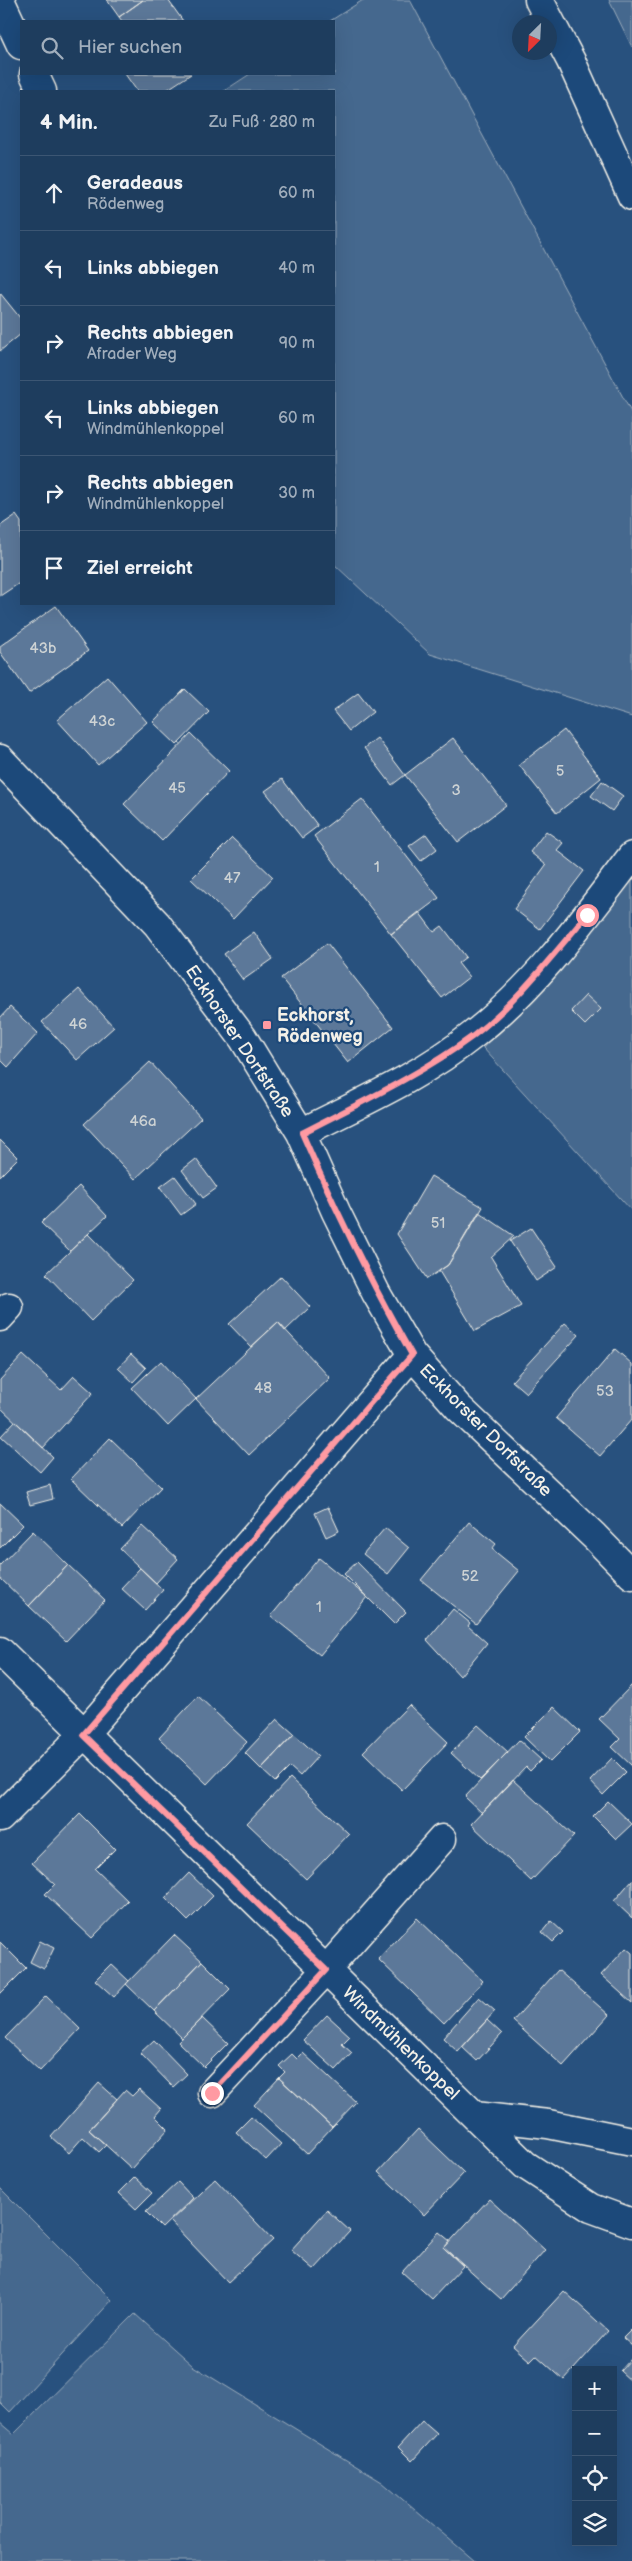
<!DOCTYPE html>
<html lang="de">
<meta charset="utf-8">
<style>
body{margin:0;font-family:"Balsamiq Sans",sans-serif;background:#264464;color:#f1f3f6}
.controls{position:absolute;right:15px;bottom:15px;display:grid;overflow:hidden;border-radius:0px;box-shadow:0 5px 20px #0002}
.controls button{width:45px;height:45px;display:grid;place-items:center;padding:0;border:0;border-bottom:1px solid #3c5673;background:#1e3d5e;color:#f1f3f6;font:25px sans-serif}
.compass{position:absolute;left:512px;top:15px;width:45px;height:45px;border-radius:50%;background:#1e3d5e;box-shadow:0 5px 20px #0002;rotate:204deg}
.stop{position:absolute;width:15px;height:15px;margin:-11px;border:4px solid #ff9aa2;border-radius:50%;background:#fff}
.stop.end{background:#ff9aa2;border-color:#fff;box-shadow:0 1px 5px #0008}
.list{margin:0;padding:0;list-style:none}
h2{display:flex;justify-content:space-between;align-items:center;height:65px;margin:0;padding:0 20px;font-size:21px}
h2 small{font-size:16px;font-weight:400;color:#a1aebc}
.list li{display:grid;grid-template-columns:32px 1fr auto;gap:15px;align-items:center;box-sizing:border-box;height:75px;padding:0 20px;border-top:1px solid #3c5673}
.list b{display:block;font-size:19px;white-space:nowrap}
.list p{margin:0;font-size:16px;white-space:nowrap;color:#a1aebc}
.list em{font-size:16px;font-style:normal;color:#a1aebc}
.icon{flex:none;width:28px;height:28px;fill:none;stroke:currentColor;stroke-width:2;stroke-linecap:round;stroke-linejoin:round}
.map{position:relative;flex:none;width:632px;height:2561px;overflow:hidden}
.search{position:absolute;background:#1e3d5e;box-shadow:0 5px 20px #0002;left:20px;top:20px;width:315px;height:55px;display:flex;align-items:center;gap:12px;box-sizing:border-box;padding:0 18px;border-radius:0px;color:#a1aebc;font-size:19px}
.panel{position:absolute;background:#1e3d5e;box-shadow:0 5px 20px #0002;left:20px;top:90px;width:315px;height:515px;border-radius:0px}
.map>svg:first-child{display:block}
.green{fill:#45688e;stroke:#9cacbb}
.building{fill:#5b7899;stroke:#f4f1e8}
.lines{fill:none;stroke-linecap:round;stroke-linejoin:round}
.street-casing{stroke:#f4f1e8;stroke-width:31}
.primary-casing{stroke:#f4f1e8;stroke-width:31}
.street{stroke:#1f4a7a;stroke-width:28}
.primary{stroke:#1f4a7a;stroke-width:28}
.route{stroke:#ff9aa2;stroke-width:6}
.poi-dot{fill:#ff9aa2;stroke:#1f4a7a;stroke-width:2}
.labels{text-anchor:middle;stroke-width:4.5;stroke-linejoin:round;paint-order:stroke}
.number-label{font-size:15px;fill:#ced3d4}
.poi-label{font-size:18px;font-weight:bold;fill:#f4f1e8;stroke:#1f4a7a;text-anchor:start}
.street-label{font-size:18px;fill:#f4f1e8;stroke:#1f4a7a}
</style>
<div class="map">
<svg width="632" height="2561" viewBox="0 0 632 2561">
<rect width="100%" height="100%" fill="#28517e"/>
<filter id="ink" filterUnits="userSpaceOnUse"><feTurbulence type="fractalNoise" baseFrequency=".02" numOctaves="2"/><feDisplacementMap in="SourceGraphic" scale="10" xChannelSelector="R" yChannelSelector="G"/><feConvolveMatrix kernelMatrix="1 2 1 2 8 2 1 2 1" color-interpolation-filters="sRGB"/></filter>
<g filter="url(#ink)">
<path class="green" d="M363,0H410L632,414V717L430,654L334,564V91H224L250,74H334V21H330Z
M609,0H632V47Z
M632,854V1211L483,1048L601,908Z
M0,2188L112,2300L10,2412L0,2402Z
M135,2314L193,2366L382,2482L475,2561H0V2422L14,2434Z"/>
<path class="building" d="M107,0H143L119,17Z
M143,0H168L183,21H122L119,17Z
M125,74H191L165,91H137Z
M0,293L21,319V334L0,351Z
M16,515L21,522V582L0,596V526Z
M56,606L88,651L29,693L0,652V646Z
M107,676L147,722L98,765L57,720Z
M185,689L209,712L177,745L153,722Z
M358,693L373,712L349,731L333,711Z
M564,730L601,778L557,813L519,765Z
M191,734L229,771L162,841L124,804Z
M377,738L405,775L392,785L364,748Z
M453,738L506,805L458,842L405,775Z
M282,779L318,826L302,838L265,791Z
M602,781L623,796L612,811L591,796Z
M362,799L439,898L391,934L314,836Z
M546,831L563,843L557,850L584,871L540,929L514,909L546,865L530,852Z
M426,834L437,849L421,861L409,846Z
M232,838L273,877L233,919L191,879Z
M419,912L434,932L442,926L466,957L458,963L469,977L442,998L391,934Z
M254,932L273,959L243,980L224,954Z
M327,943L393,1027L348,1063L281,978Z
M79,989L114,1027L77,1060L42,1022Z
M586,995L601,1009L585,1025L571,1011Z
M10,1007L38,1033L8,1067L0,1059V1018Z
M150,1062L201,1118L135,1179L84,1124Z
M0,1140L18,1158L0,1176Z
M196,1159L217,1188L203,1198L182,1170Z
M175,1176L196,1204L181,1215L160,1187Z
M431,1176L483,1207L448,1265L427,1279L397,1234Z
M79,1186L107,1216L70,1251L41,1223Z
M479,1212L514,1236L491,1257L521,1306L475,1331L439,1271L448,1265Z
M531,1228L557,1267L536,1281L510,1241Z
M88,1234L133,1280L91,1321L46,1274Z
M281,1276L310,1307L285,1331L278,1322L251,1347L229,1324Z
M278,1322L330,1378L249,1455L196,1399Z
M565,1323L579,1335L526,1393L512,1381Z
M615,1349L632,1364V1419L600,1456L556,1418Z
M131,1354L146,1368L133,1382L118,1368Z
M23,1355L61,1390L74,1376L93,1393L43,1448L0,1407V1380Z
M161,1361L196,1399L168,1426L132,1388Z
M15,1421L53,1457L40,1472L1,1436Z
M110,1438L161,1487L122,1528L71,1479Z
M50,1485L53,1499L30,1505L26,1492Z
M0,1503L23,1525L0,1548Z
M328,1507L339,1531L326,1537L315,1513Z
M469,1522L496,1544L492,1549L519,1571L476,1624L421,1580Z
M142,1526L178,1559L156,1583L120,1549Z
M385,1528L409,1548L388,1574L363,1554Z
M33,1531L68,1565L29,1606L0,1578V1565Z
M319,1558L367,1597L320,1655L271,1616Z
M357,1562L406,1612L394,1624L344,1574Z
M68,1565L105,1600L66,1641L29,1606Z
M140,1568L163,1590L145,1610L121,1588Z
M453,1609L470,1623L468,1626L487,1643L460,1676L427,1640Z
M632,1685V1766L612,1747L620,1739L599,1719Z
M198,1696L247,1742L207,1784L159,1738Z
M409,1705L448,1742L402,1790L363,1752Z
M554,1707L580,1732L550,1762L524,1737Z
M277,1719L294,1734L261,1769L245,1753Z
M478,1725L508,1752L480,1780L451,1753Z
M294,1734L318,1756L300,1776L290,1767L275,1782L261,1769Z
M519,1740L541,1760L530,1771L526,1767L482,1813L465,1797Z
M612,1758L626,1772L603,1795L590,1781Z
M290,1778L349,1834L306,1879L247,1823Z
M513,1780L574,1836L531,1881L471,1824Z
M608,1801L632,1824L616,1839L593,1816Z
M80,1814L115,1849L95,1869L128,1901L92,1938L45,1894L55,1884L32,1863Z
M189,1873L213,1896L188,1921L165,1898Z
M632,1880V1918L614,1901Z
M417,1918L483,1981L444,2023L378,1959Z
M551,1921L563,1932L553,1942L542,1932Z
M174,1935L202,1961L154,2011L126,1984Z
M40,1941L54,1948L44,1969L30,1962Z
M0,1942L26,1968L0,1994Z
M626,1948L632,1953V2003L601,1975Z
M202,1961L230,1989L182,2038L154,2011Z
M111,1964L129,1981L114,1997L95,1980Z
M558,1970L609,2015L563,2066L513,2021Z
M46,1996L80,2029L40,2071L5,2038Z
M479,1997L495,2011L458,2052L443,2038Z
M327,2015L350,2036L342,2044L352,2053L336,2070L303,2040Z
M202,2018L228,2043L204,2067L178,2042Z
M487,2020L502,2034L477,2061L462,2047Z
M154,2040L187,2074L173,2087L140,2053Z
M303,2053L356,2102L332,2127L279,2078L285,2072L279,2066L292,2054L297,2059Z
M279,2078L332,2127L307,2154L254,2105Z
M99,2083L117,2099L89,2130L106,2145L99,2152L83,2137L69,2153L51,2137Z
M139,2089L161,2109L155,2116L168,2129L132,2169L89,2130L125,2090L132,2096Z
M251,2117L281,2144L266,2160L236,2132Z
M418,2129L464,2173L424,2215L378,2172Z
M135,2177L152,2193L136,2209L119,2193Z
M215,2179L273,2240L228,2282L170,2221Z
M178,2182L193,2198L162,2228L146,2212Z
M489,2199L545,2250L501,2299L444,2248Z
M327,2210L350,2231L314,2270L291,2250Z
M439,2232L450,2241L444,2248L463,2266L432,2299L402,2272Z
M564,2291L608,2331L564,2380L536,2355L530,2361L513,2346Z
M632,2329V2346L623,2338Z
M632,2358V2382L620,2371Z
M422,2421L437,2434L412,2461L398,2447Z"/>
<g class="lines">
<defs>
<path id="street" d="M0,0L21,45
M34,74L42,91
M0,759L157,924L243,1038L301,1133L336,1212L376,1293L412,1355L458,1407L594,1536L632,1575
M301,1133C360,1103 422,1076 473,1035C536,986 584,919 632,856
M0,1317L9,1307
M0,1651L525,2165L591,2208L632,2223
M0,1818L83,1735L412,1355
M212,2093L326,1970L442,1839
M475,2116L548,2124L632,2141"/>
<path id="primary" d="M539,0L571,61L632,196"/>
</defs>
<use href="#street" class="street-casing"/>
<use href="#primary" class="primary-casing"/>
<use href="#street" class="street"/>
<use href="#primary" class="primary"/>
</g>
</g>
<g class="lines" filter="url(#ink)">
<path class="route" d="M212,2093L326,1970L83,1735L412,1355C371,1283 335,1209 302,1133C360,1103 420,1075 473,1036C517,1002 551,957 587,915"/>
</g>
<rect class="poi-dot" x="262" y="1020" width="10" height="10" rx="2.5"/>
<g class="labels">
<g class="number-label">
<text x="43" y="653">43b</text>
<text x="102" y="726">43c</text>
<text x="560" y="776">5</text>
<text x="177" y="793">45</text>
<text x="456" y="795">3</text>
<text x="377" y="872">1</text>
<text x="232" y="883">47</text>
<text x="78" y="1029">46</text>
<text x="143" y="1126">46a</text>
<text x="438" y="1228">51</text>
<text x="263" y="1393">48</text>
<text x="605" y="1396">53</text>
<text x="470" y="1581">52</text>
<text x="319" y="1612">1</text>
</g>
<g class="poi-label">
<text x="277" y="1021">Eckhorst,<tspan x="277" dy="21">Rödenweg</tspan></text>
</g>
<g class="street-label">
<text transform="translate(240 1041) rotate(56)" y="6">Eckhorster Dorfstraße</text>
<text transform="translate(486 1430) rotate(45)" y="6">Eckhorster Dorfstraße</text>
<text transform="translate(401 2043) rotate(44)" y="6">Windmühlenkoppel</text>
</g>
</g>
</svg>
<div class="controls">
<button>+</button>
<button>−</button>
<button><svg class="icon" aria-label="locate" viewBox="0 0 24 24"><circle cx="12" cy="12" r="6"/><path d="M12 2v4M12 18v4M2 12h4M18 12h4"/></svg></button>
<button><svg class="icon" aria-label="layers" viewBox="0 0 24 24"><path d="M12 4l9 5-9 5-9-5zM3 14l9 5 9-5"/></svg></button>
</div>
<svg class="compass" viewBox="-18 -18 36 36"><path d="M0-13l5 13h-10z" fill="#e53935"/><path d="M0 13l5-13h-10z" fill="#a1aebc"/></svg>
<div class="stop" style="left:587px;top:915px"></div>
<div class="stop end" style="left:212px;top:2093px"></div>
<div class="search"><svg class="icon" aria-label="search" viewBox="0 0 24 24"><circle cx="10" cy="10" r="6"/><path d="M15 15l6 6"/></svg>Hier suchen</div>
<section class="panel">
<h2>4 Min.<small>Zu Fuß · 280 m</small></h2>
<ul class="list">
<li><svg class="icon" aria-label="ahead" viewBox="0 0 24 24"><path d="M12 20V5M6 11l6-6 6 6"/></svg><div><b>Geradeaus</b><p>Rödenweg</p></div><em>60 m</em></li>
<li><svg class="icon" aria-label="left" viewBox="0 0 24 24"><path d="M17 20v-9H6M10 6l-5 5 5 5"/></svg><div><b>Links abbiegen</b></div><em>40 m</em></li>
<li><svg class="icon" aria-label="right" viewBox="0 0 24 24"><path d="M7 20v-9h11M14 6l5 5-5 5"/></svg><div><b>Rechts abbiegen</b><p>Afrader Weg</p></div><em>90 m</em></li>
<li><svg class="icon" aria-label="left" viewBox="0 0 24 24"><path d="M17 20v-9H6M10 6l-5 5 5 5"/></svg><div><b>Links abbiegen</b><p>Windmühlenkoppel</p></div><em>60 m</em></li>
<li><svg class="icon" aria-label="right" viewBox="0 0 24 24"><path d="M7 20v-9h11M14 6l5 5-5 5"/></svg><div><b>Rechts abbiegen</b><p>Windmühlenkoppel</p></div><em>30 m</em></li>
<li><svg class="icon" aria-label="arrive" viewBox="0 0 24 24"><path d="M6 21V4h12l-3 4 3 4H6"/></svg><div><b>Ziel erreicht</b></div></li>
</ul>
</section>
</div>
